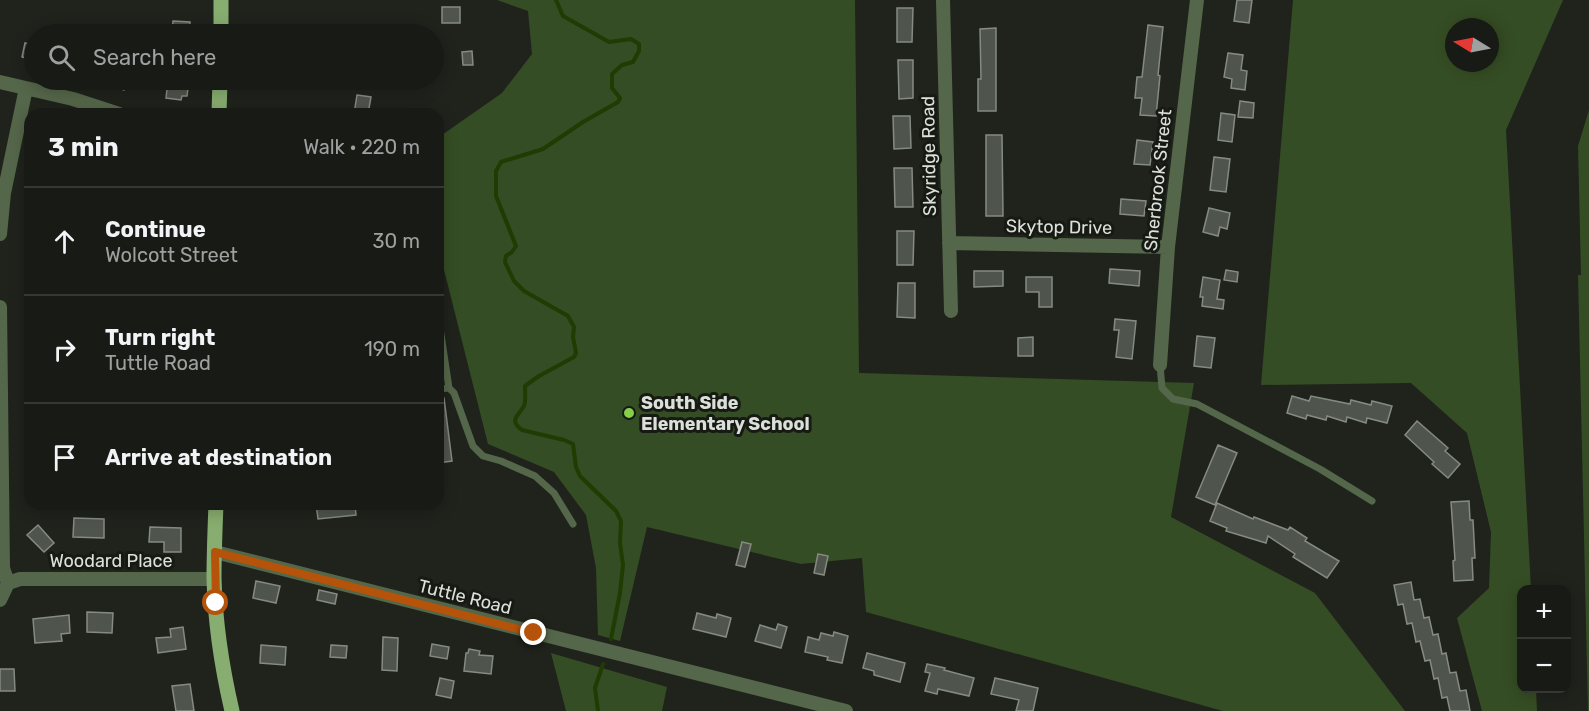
<!DOCTYPE html>
<meta charset="utf-8">
<style>
body{margin:0;font-family:Rubik,sans-serif;background:#20231e;color:#f1f3f6}
.controls{position:absolute;right:18px;bottom:18px;display:grid;overflow:hidden;border-radius:12px;box-shadow:0 3px 15px #0003}
.controls button{width:54px;height:54px;display:grid;place-items:center;padding:0;border:0;border-bottom:2px solid #363834;background:#171a15;color:#f1f3f6;font:30px sans-serif}
.compass{position:absolute;left:1445px;top:18px;width:54px;height:54px;border-radius:50%;background:#171a15;box-shadow:0 3px 15px #0003;rotate:280deg}
.stop{position:absolute;width:18px;height:18px;margin:-14px;border:4px solid #b45309;border-radius:50%;background:#fff}
.stop.end{background:#b45309;border-color:#fff;box-shadow:0 2px 6px #0008}
.list{margin:0;padding:0;list-style:none}
h2{display:flex;justify-content:space-between;align-items:center;height:78px;margin:0;padding:0 24px;font-size:26px}
h2 small{font-size:20px;font-weight:400;color:#9ea1a0}
.list li{display:grid;grid-template-columns:39px 1fr auto;gap:18px;align-items:center;box-sizing:border-box;height:108px;padding:0 24px;border-top:2px solid #363834}
.list b{display:block;font-size:22px;white-space:nowrap}
.list p{margin:0;font-size:20px;white-space:nowrap;color:#9ea1a0}
.list em{font-size:20px;font-style:normal;color:#9ea1a0}
.icon{flex:none;width:33px;height:33px;fill:none;stroke:currentColor;stroke-width:2;stroke-linecap:round;stroke-linejoin:round}
.map{position:relative;flex:none;width:1589px;height:711px;overflow:hidden}
.search{position:absolute;background:#171a15;box-shadow:0 3px 15px #0003;left:24px;top:24px;width:420px;height:66px;display:flex;align-items:center;gap:15px;box-sizing:border-box;padding:0 21px;border-radius:33px;color:#9ea1a0;font-size:22px}
.panel{position:absolute;background:#171a15;box-shadow:0 3px 15px #0003;left:24px;top:108px;width:420px;height:402px;border-radius:18px}
.map>svg:first-child{display:block}
.green{fill:#354d24;fill-rule:evenodd}
.lines{fill:none;stroke-linecap:round;stroke-linejoin:round}
.stream{stroke:#1f3c02;stroke-width:4}
.building{fill:#4f544c;stroke:#858b82;stroke-width:1.5}
.lane{stroke:#55674a;stroke-width:7}
.street{stroke:#55674a;stroke-width:14}
.primary{stroke:#88ad70;stroke-width:15}
.route{stroke:#b45309;stroke-width:8}
.poi-dot{fill:#86cf4b;stroke:#161a13;stroke-width:2}
.labels{text-anchor:middle;stroke-width:6;stroke-linejoin:round;paint-order:stroke}
.street-label{font-size:18px;fill:#dce0da;stroke:#161a13}
.poi-label{font-size:18px;font-weight:bold;fill:#dce0da;stroke:#161a13;text-anchor:start}
</style>
<div class="map">
<svg width="1589" height="711" viewBox="0 0 1589 711">
<rect width="100%" height="100%" fill="#1f231c"/>
<path class="green" d="M497,0H855L859,373L1194,383L1171,517L1315,593L1405,711H1223L866,612L862,558L801,564L647,527L620,641L598,635L596,568L586,515L554,472L488,444L438,246L439,137L502,93L532,54L528,11Z
M1293,0H1563L1506,130L1531,589L1522,590V688L1536,689L1537,711H1482L1457,618L1489,588L1491,532L1467,433L1411,383L1261,385ZM1454,27H1490V63H1454Z
M1589,110V711H1588L1578,275H1581L1578,146Z
M551,653L667,687L662,711H566Z"/>
<g class="lines">
<path class="stream" d="M556,0L563,16L609,42L631,39L639,44V51L633,62L622,65L612,74V88L620,98L618,102L583,122L543,149L501,162L496,171V196L516,246L512,252L506,256L505,262L514,281L524,291L568,316L574,327L573,337L576,353L574,357L539,376L525,386C525,391 526,401 524,406C519,415 508,420 522,430L564,440L573,444L576,467L580,476L616,511L621,521L620,543L623,565L620,593L611,639
M598,711L595,688L603,664"/>
</g>
<path class="building" d="M1237,0H1252L1249,23L1234,21Z
M442,7H460V23H442Z
M897,8H913L912,42H897Z
M173,21L190,22L189,34H172Z
M1148,25L1163,27L1158,75L1160,76L1156,116L1140,115L1142,98H1135L1137,77H1142Z
M996,28V111H978V79H981L980,29Z
M25,43L34,45V60L22,57Z
M472,51L473,65H463L462,52Z
M1228,53L1243,55L1241,70L1247,71L1245,90L1231,88L1232,79L1224,77Z
M898,60H913V98L899,99Z
M100,80H128L124,90Z
M168,80L189,81L187,96H182L181,100L166,98Z
M357,95L371,97L368,114H354Z
M1240,101L1254,103L1253,118L1238,117Z
M1221,113L1235,115L1232,142L1218,140Z
M893,116H910L911,148L894,149Z
M986,135H1002L1003,216H986Z
M1137,140L1153,142L1150,165L1134,164Z
M1214,157L1230,159L1226,192L1210,190Z
M894,168H912L913,207H895Z
M1121,199L1146,201L1144,216L1120,214Z
M1209,208L1230,213L1227,229L1220,227L1218,236L1203,232Z
M897,231H914L913,265H897Z
M1110,269L1140,271L1139,286L1109,283Z
M1226,270L1238,272L1237,282L1224,280Z
M974,271H1003V286L974,287Z
M1026,277H1052V307H1039V292H1026Z
M1203,277L1220,280L1217,299L1224,300L1223,309L1202,306L1203,297H1200Z
M898,283H915V318L897,317Z
M1115,319L1136,321L1132,359L1116,357L1119,330H1114Z
M1197,336L1215,338L1211,368L1194,366Z
M1033,337V356H1018V338Z
M1292,396L1309,401L1311,396L1350,404L1351,400L1371,405L1372,401L1392,406L1387,423L1367,418L1366,423L1347,417L1346,422L1327,416L1326,420L1307,415L1306,419L1287,413Z
M438,398H444L452,461L438,463Z
M1417,421L1448,448L1445,451L1460,464L1448,478L1432,464L1434,462L1405,435Z
M1218,445L1237,453L1215,505L1196,497Z
M1469,501L1470,520H1473L1475,558H1472L1473,580L1454,581L1453,561L1455,560L1451,502Z
M1217,503L1253,519L1254,517L1288,530L1290,527L1307,538L1305,541L1339,561L1327,578L1293,557L1295,554L1268,536L1266,543L1226,531L1227,528L1210,521Z
M316,504H355L356,515L318,519Z
M74,518L104,519V538L73,537Z
M38,525L54,543L44,552L27,535Z
M150,527L181,528V552H164V542H149Z
M742,542L751,544L745,567L736,565Z
M818,554L828,556L824,575L814,573Z
M256,581L280,586L276,603L253,598Z
M1411,582L1414,600L1420,599L1424,618L1429,617L1433,635L1438,634L1442,654L1446,653L1450,673L1456,672L1460,691L1466,690L1470,711H1450L1447,697L1442,698L1438,678L1434,679L1430,660L1425,661L1420,641L1416,642L1412,623L1407,624L1403,604L1398,605L1394,585Z
M319,590L337,594L335,604L317,600Z
M87,612L113,613L112,633L87,632Z
M697,613L716,618L717,614L731,618L726,637L693,629Z
M69,615L70,633L61,634L62,641L35,643L33,619Z
M778,624L787,627L781,648L755,641L760,625L776,630Z
M183,627L186,649L158,653L156,638L171,637L170,629Z
M834,632L848,636L842,663L827,660L828,657L805,652L808,637L819,640L821,633L833,636Z
M383,637L398,638L397,671L382,670Z
M432,644L449,647L447,659L430,656Z
M261,645L286,647L285,665L260,663Z
M331,645L347,646L346,658L330,657Z
M469,649L480,651L479,655L493,656L491,674L464,671L466,653H468Z
M867,653L905,663L900,682L874,675V671L863,668Z
M927,664L945,668L944,670L974,678L969,696L938,689L937,694L925,691L930,673L925,672Z
M0,669H14L15,691H0Z
M440,678L454,681L451,698L436,695Z
M995,678L1038,688L1033,711H1016L1019,700L991,694Z
M190,684L194,711H176L172,686Z"/>
<g class="lines">
<path class="lane" d="M438,315L449,388L454,393L473,446L483,456L501,461L535,476L554,493L573,524
M1160,365L1162,388L1173,399L1197,404L1320,469L1372,501
M438,389L449,388"/>
<path class="street" d="M943,0L951,311
M0,82L73,99L119,114
M0,234L4,193L26,88
M949,243L1168,247
M0,307L3,568L8,583
M1160,365L1168,247L1197,0
M215,552L846,711
M8,583L20,579H214
M0,600L8,583"/>
<path class="primary" d="M221,34V0
M219,114L220,80
M216,504C215,529 214,553 214,578C215,622 222,668 232,711"/>
</g>
<g class="lines">
<path class="route" d="M216,603L215,552L534,633"/>
</g>
<circle class="poi-dot" cx="629" cy="413" r="6"/>
<g class="labels">
<g class="street-label">
<text transform="translate(929 156) rotate(-91)" y="6">Skyridge Road</text>
<text transform="translate(1158 180) rotate(-84)" y="6">Sherbrook Street</text>
<text transform="translate(1059 227) rotate(1)" y="6">Skytop Drive</text>
<text x="111" y="567">Woodard Place</text>
<text transform="translate(465 597) rotate(14)" y="6">Tuttle Road</text>
</g>
<g class="poi-label">
<text x="641" y="409">South Side<tspan x="641" dy="21">Elementary School</tspan></text>
</g>
</g>
</svg>
<div class="controls">
<button>+</button>
<button>−</button>
</div>
<svg class="compass" viewBox="-18 -18 36 36"><path d="M0-13l5 13h-10z" fill="#e53935"/><path d="M0 13l5-13h-10z" fill="#9ea1a0"/></svg>
<div class="stop" style="left:216px;top:603px"></div>
<div class="stop end" style="left:534px;top:633px"></div>
<div class="search"><svg class="icon" aria-label="search" viewBox="0 0 24 24"><circle cx="10" cy="10" r="6"/><path d="M15 15l6 6"/></svg>Search here</div>
<section class="panel">
<h2>3 min<small>Walk · 220 m</small></h2>
<ul class="list">
<li><svg class="icon" aria-label="ahead" viewBox="0 0 24 24"><path d="M12 20V5M6 11l6-6 6 6"/></svg><div><b>Continue</b><p>Wolcott Street</p></div><em>30 m</em></li>
<li><svg class="icon" aria-label="right" viewBox="0 0 24 24"><path d="M7 20v-9h11M14 6l5 5-5 5"/></svg><div><b>Turn right</b><p>Tuttle Road</p></div><em>190 m</em></li>
<li><svg class="icon" aria-label="arrive" viewBox="0 0 24 24"><path d="M6 21V4h12l-3 4 3 4H6"/></svg><div><b>Arrive at destination</b></div></li>
</ul>
</section>
</div>
